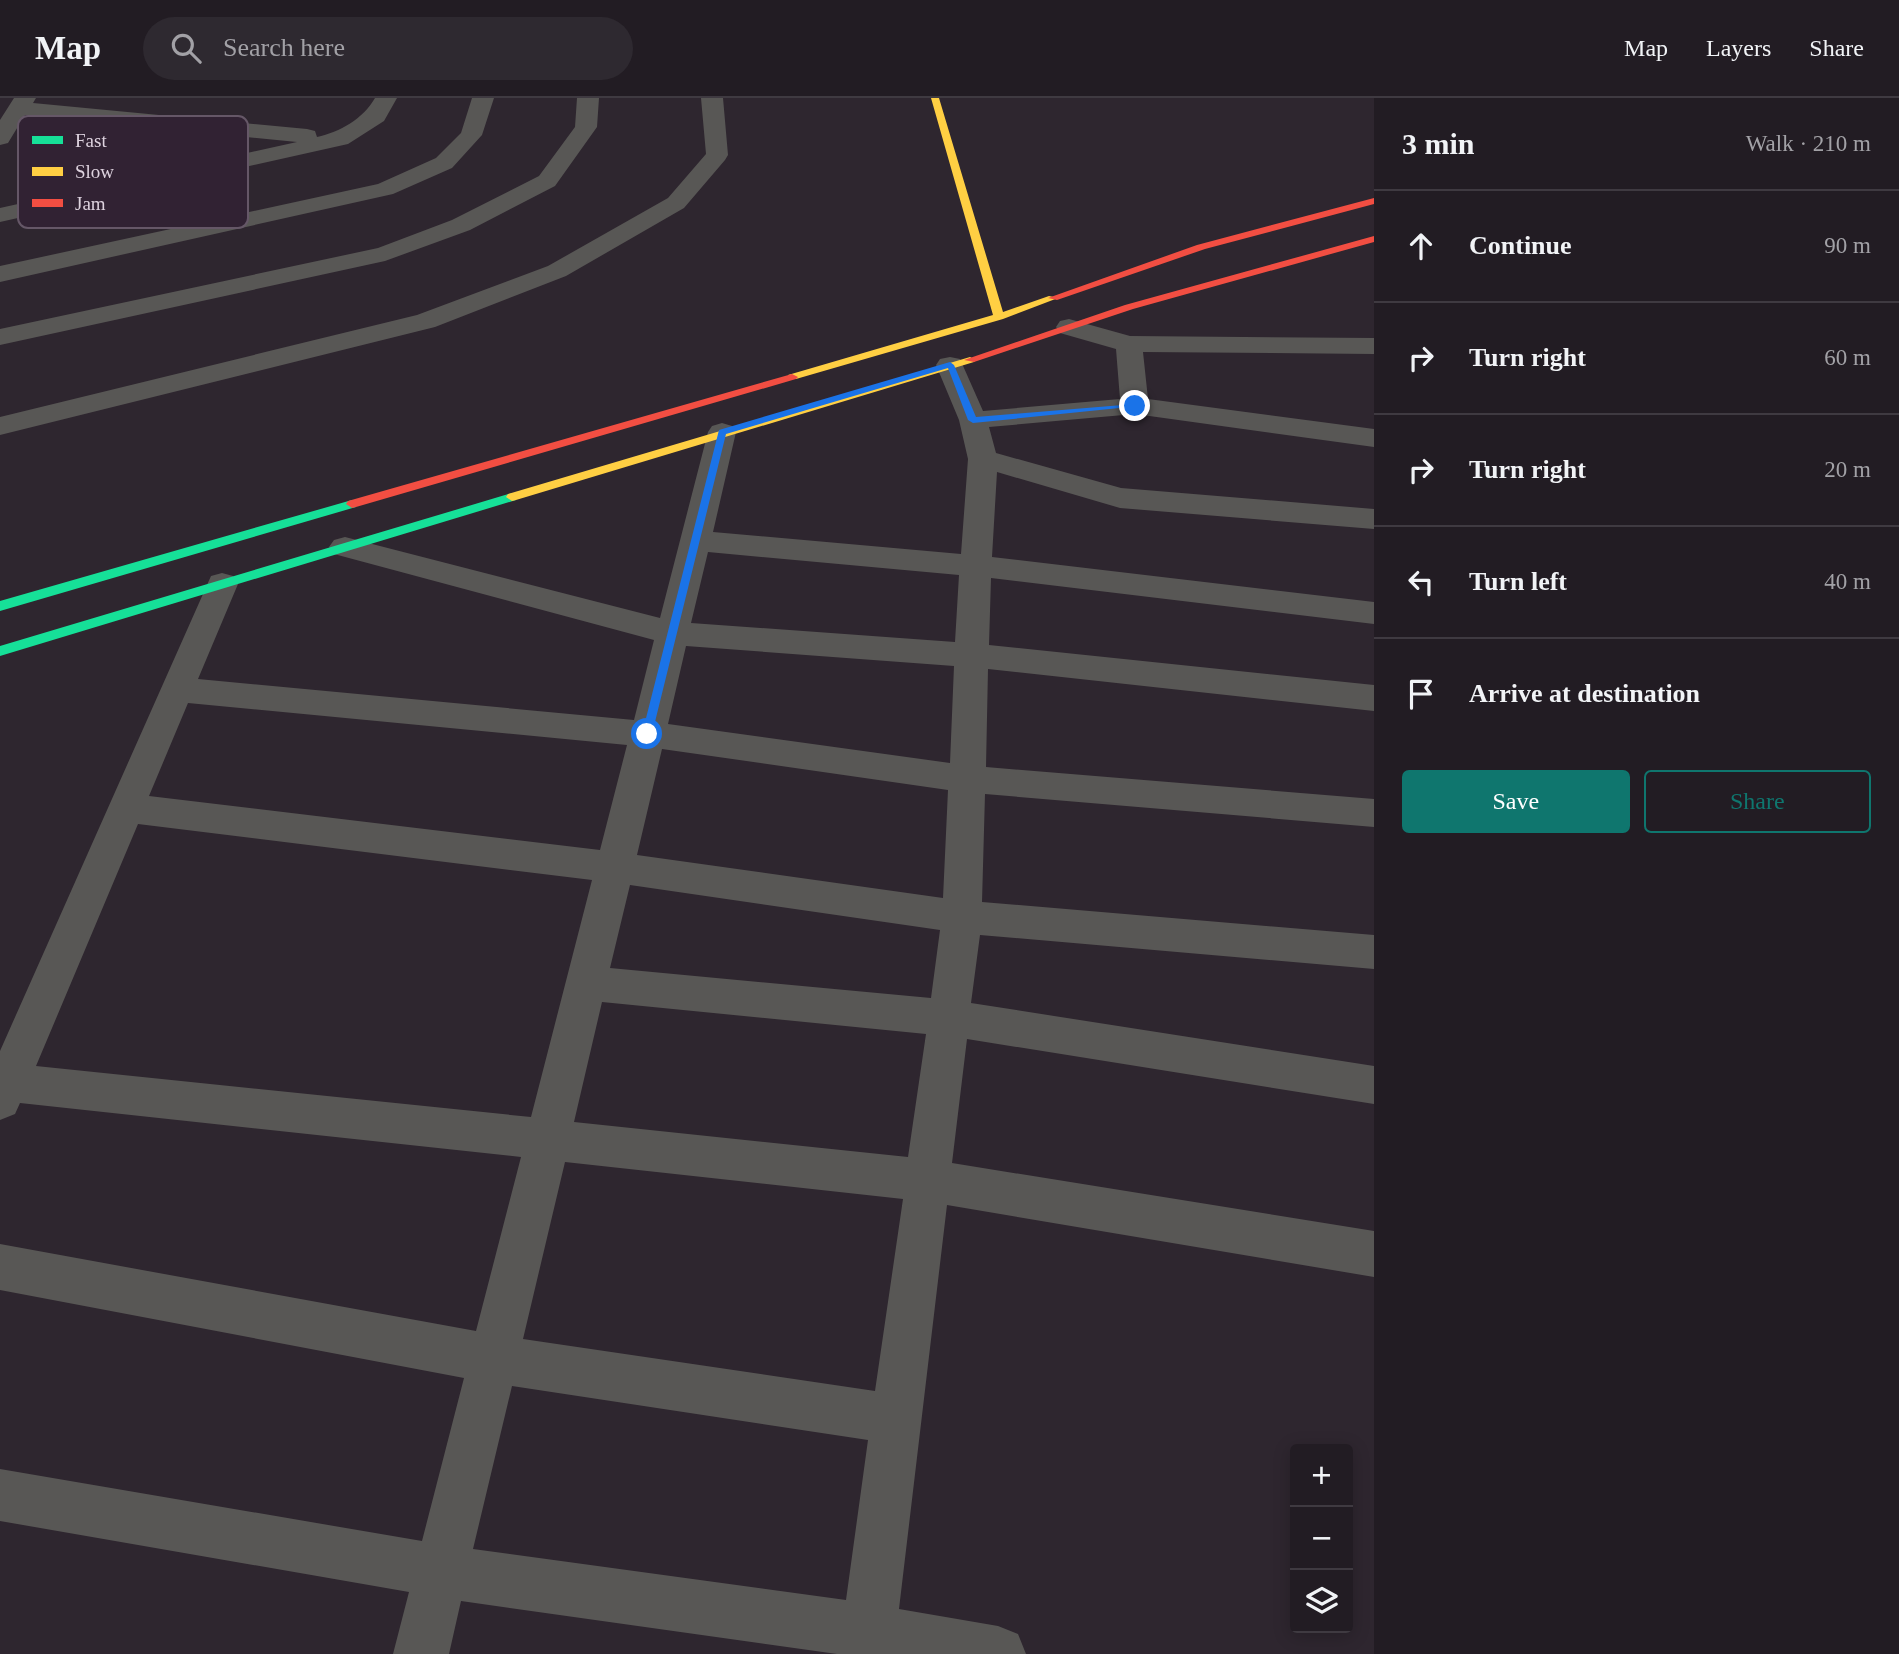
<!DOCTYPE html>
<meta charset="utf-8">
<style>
body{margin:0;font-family:"Times New Roman",serif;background:#2e2930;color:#f1f3f6}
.controls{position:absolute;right:21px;bottom:21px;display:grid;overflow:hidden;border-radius:7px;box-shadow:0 4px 18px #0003}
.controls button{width:63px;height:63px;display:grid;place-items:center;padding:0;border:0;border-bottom:2px solid #3f3a41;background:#221c23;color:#f1f3f6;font:35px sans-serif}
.stop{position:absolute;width:21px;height:21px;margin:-16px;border:5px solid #1a73e8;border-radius:50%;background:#fff}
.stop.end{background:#1a73e8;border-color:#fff;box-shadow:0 2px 7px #0008}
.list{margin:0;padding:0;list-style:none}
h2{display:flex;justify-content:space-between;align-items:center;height:91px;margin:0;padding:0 28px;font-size:30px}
h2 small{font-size:23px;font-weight:400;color:#a2a1a6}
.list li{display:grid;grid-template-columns:46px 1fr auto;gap:21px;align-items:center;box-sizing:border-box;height:112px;padding:0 28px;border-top:2px solid #3f3a41}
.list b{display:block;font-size:26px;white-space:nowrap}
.list em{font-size:23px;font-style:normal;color:#a2a1a6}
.actions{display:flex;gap:14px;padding:21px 28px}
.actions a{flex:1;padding:16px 0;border:2px solid #0f766e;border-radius:7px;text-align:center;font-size:24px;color:#0f766e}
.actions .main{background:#0f766e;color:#fff}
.icon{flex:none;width:38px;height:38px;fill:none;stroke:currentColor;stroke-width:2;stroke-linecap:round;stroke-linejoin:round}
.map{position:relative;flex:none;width:1374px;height:1556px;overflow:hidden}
header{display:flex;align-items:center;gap:42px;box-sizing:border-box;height:98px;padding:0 35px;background:#221c23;border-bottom:2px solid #3f3a41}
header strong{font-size:33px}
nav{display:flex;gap:38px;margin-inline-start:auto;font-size:24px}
.search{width:490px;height:63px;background:#2e2930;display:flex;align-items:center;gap:18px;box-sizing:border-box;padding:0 24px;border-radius:38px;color:#a2a1a6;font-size:26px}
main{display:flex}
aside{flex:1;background:#221c23}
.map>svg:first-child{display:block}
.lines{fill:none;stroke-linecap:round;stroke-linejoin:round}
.street{fill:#585755;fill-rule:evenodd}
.fast{fill:#16e098;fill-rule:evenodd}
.slow{fill:#ffcf43;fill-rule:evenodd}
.jam{fill:#f24e42;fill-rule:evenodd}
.route{fill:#1a73e8}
.key{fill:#312233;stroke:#655767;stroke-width:2}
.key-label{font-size:19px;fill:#ded3df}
</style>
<header>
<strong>Map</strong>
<div class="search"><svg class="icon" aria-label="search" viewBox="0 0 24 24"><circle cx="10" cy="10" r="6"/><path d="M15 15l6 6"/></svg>Search here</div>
<nav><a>Map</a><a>Layers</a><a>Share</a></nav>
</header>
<main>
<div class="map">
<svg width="1374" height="1556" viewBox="0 0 1374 1556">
<rect width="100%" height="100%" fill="#2e262f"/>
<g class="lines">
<path class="street" d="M14,0H36L33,5L307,31L315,33L317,39C340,34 363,21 375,0H397L384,23L348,46L0,124V110L297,44L25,17L8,45L0,47V22Z
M472,0H494L482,37L452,70L393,96L0,184V168L378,86L436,60L461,35Z
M577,0H599L597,29L555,88L470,132L385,163L0,247V231L378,150L452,122L539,78L575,29Z
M701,0H723L728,57L725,62L684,110L566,178L435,229L0,337V319L417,217L548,168L668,100L706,56Z
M1069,221L1130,238L1374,240V256L1143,254L1148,301L1374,331V349L1135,316L989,329L996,355L1121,390L1374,411V431L1120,410L997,374L992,459L1374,504V526L991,480L989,547L1374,587V613L988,571L986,669L1374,701V729L985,696L982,804L1374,837V871L980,837L971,905L1374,968V1006L967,941L952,1065L1374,1133V1179L947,1107L899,1511L998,1528L1018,1536L1026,1556H837L461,1503L449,1556H393L409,1494L0,1423V1371L422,1443L464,1280L0,1192V1146L476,1233L521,1059L20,1005L15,1016L0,1022V953L211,478L222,475L233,478L238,486L198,581L634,622L654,542L334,456L329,449L334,442L345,439L660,520L708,334L712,328L722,325L732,328L736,334L713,434L961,456L968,361L959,322L936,267L940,261L950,259L960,261L983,313L1120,301L1116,251L1060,235L1056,229L1060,223ZM708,454L959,477L955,544L691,525ZM686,548L954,568L950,665L668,626ZM188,605L627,647L600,752L149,698ZM662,651L948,692L943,800L637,757ZM138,726L592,782L531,1019L36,968ZM630,787L940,832L931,900L610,870ZM602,904L926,936L908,1059L574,1024ZM565,1064L903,1101L875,1293L523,1241ZM512,1288L868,1342L846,1502L473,1451Z"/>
<path class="fast" d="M512,395L516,396V402L0,558V548Z
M352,402L356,403V409L0,513V503Z"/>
<path class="slow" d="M931,0H939L1003,214L1049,198L1058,200L1003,221L796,281H788V277L993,217Z
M970,259L976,262L974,264L516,402L512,403L506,399L508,396Z"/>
<path class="jam" d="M1374,100V106L1205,151L1057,202L1048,200L1197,147Z
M1374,138V144L1133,211L974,264L964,262L1125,207Z
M792,276L798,279L796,281L356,409L352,410L346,406L348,403Z"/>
</g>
<path class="route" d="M950,264L954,267L976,319L1135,306L1139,308L973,325L968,322L948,270L726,336L652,636L651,638H643L642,636L719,332Z"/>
<rect x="18" y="18" width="230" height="112" rx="10" class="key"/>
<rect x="32" y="38" width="31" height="8" fill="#16e098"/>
<rect x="32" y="69" width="31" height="9" fill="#ffcf43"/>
<rect x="32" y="101" width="31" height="8" fill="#f24e42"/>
<g class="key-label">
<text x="75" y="49">Fast</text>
<text x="75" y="80">Slow</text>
<text x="75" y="112">Jam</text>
</g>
</svg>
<div class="controls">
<button>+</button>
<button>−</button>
<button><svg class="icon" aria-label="layers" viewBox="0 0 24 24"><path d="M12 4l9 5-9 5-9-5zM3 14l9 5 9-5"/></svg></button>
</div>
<div class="stop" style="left:647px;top:636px"></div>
<div class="stop end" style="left:1135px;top:308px"></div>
</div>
<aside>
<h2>3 min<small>Walk · 210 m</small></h2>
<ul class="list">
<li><svg class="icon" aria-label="ahead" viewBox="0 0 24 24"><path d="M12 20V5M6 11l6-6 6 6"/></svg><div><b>Continue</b></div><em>90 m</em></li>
<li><svg class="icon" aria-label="right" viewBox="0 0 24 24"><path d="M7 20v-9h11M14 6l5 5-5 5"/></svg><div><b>Turn right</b></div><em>60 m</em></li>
<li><svg class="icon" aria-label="right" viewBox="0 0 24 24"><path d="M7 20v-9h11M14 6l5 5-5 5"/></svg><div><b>Turn right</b></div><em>20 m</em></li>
<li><svg class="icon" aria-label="left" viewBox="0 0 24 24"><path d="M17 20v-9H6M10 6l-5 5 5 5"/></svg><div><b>Turn left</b></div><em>40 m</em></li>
<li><svg class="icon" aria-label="arrive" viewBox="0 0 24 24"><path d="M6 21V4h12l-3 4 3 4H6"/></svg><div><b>Arrive at destination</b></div></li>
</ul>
<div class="actions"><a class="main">Save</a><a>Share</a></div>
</aside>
</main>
